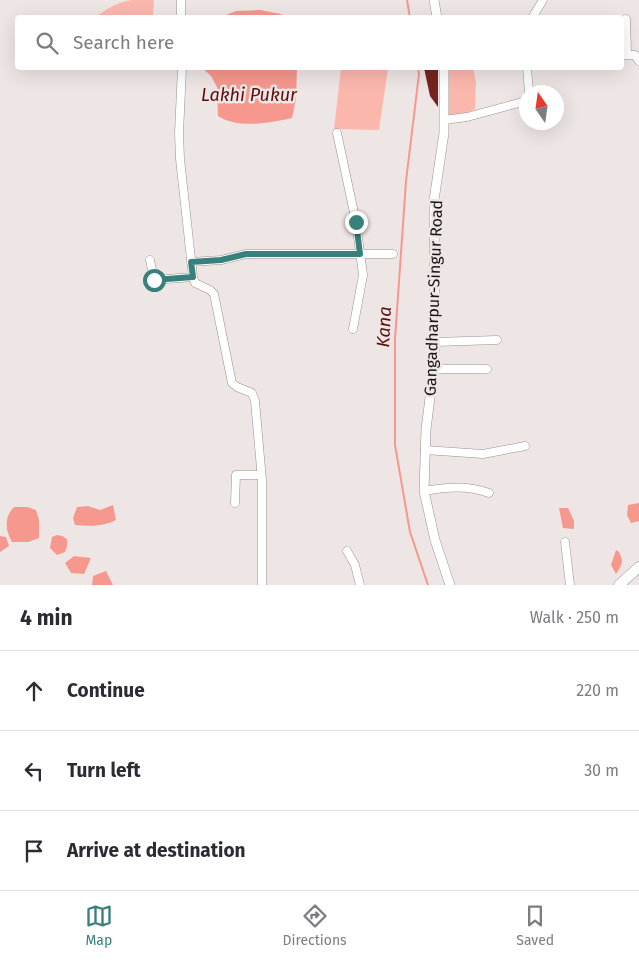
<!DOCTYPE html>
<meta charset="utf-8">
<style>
body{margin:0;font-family:"Fira Sans",sans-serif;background:#f2f2f3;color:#2b2b33}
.compass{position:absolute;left:519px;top:85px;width:45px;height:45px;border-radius:50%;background:#fff;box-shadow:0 5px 20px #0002;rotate:347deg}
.stop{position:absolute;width:15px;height:15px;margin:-11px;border:4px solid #38807c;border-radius:50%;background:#fff}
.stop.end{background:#38807c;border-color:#fff;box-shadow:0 1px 5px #0008}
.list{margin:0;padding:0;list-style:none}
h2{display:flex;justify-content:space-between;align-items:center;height:65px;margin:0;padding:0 20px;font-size:21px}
h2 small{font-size:16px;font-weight:400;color:#7c7c81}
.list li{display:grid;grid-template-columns:32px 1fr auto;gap:15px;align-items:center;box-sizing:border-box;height:80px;padding:0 20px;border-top:1px solid #e1e1e2}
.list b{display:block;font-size:19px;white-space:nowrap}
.list em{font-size:16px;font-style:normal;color:#7c7c81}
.icon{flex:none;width:28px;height:28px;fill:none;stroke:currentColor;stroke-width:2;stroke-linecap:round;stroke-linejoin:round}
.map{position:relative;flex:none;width:639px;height:585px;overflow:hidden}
.search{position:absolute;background:#fff;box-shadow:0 5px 20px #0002;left:15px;right:15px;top:15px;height:55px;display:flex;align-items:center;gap:12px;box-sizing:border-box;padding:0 18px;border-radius:5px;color:#7c7c81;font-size:19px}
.sheet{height:305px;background:#fff}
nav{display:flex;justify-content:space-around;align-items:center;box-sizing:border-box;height:70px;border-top:1px solid #e1e1e2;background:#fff;font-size:14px;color:#7c7c81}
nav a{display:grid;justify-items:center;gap:2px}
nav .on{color:#38807c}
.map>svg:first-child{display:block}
.green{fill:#fcb7ad}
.water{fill:#f6988d}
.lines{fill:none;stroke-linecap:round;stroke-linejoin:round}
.stream{stroke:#f6988d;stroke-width:2}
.building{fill:#76241f}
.minor-casing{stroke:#999190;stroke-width:9}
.tertiary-casing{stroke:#999190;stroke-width:10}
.secondary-casing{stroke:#999190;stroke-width:11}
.minor{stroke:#fff;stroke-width:8}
.tertiary{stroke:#fff;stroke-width:9}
.secondary{stroke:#fff;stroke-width:10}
.route{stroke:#38807c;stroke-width:6}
.labels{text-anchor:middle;stroke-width:5;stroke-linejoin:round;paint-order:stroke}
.street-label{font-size:16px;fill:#171414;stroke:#eee6e5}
.water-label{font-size:18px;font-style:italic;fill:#5f0b0b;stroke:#eee6e5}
</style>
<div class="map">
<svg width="639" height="585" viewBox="0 0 639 585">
<rect width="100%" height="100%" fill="#eee6e5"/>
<path class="green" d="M132,0H154L153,17H97V16C108,8 118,2 132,0Z
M341,68H388L379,130L334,129Z
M446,68H473L476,82L475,109L460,116L446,117Z"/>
<path class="water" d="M260,10L281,14L284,17H221L236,11Z
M202,68H297L296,99L292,118C269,123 238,129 218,116L217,87L211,76Z
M639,503V521L631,523L627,515L628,505Z
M113,505L116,520C103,527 89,526 75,525L73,518L77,507L88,506L100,510Z
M14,507H27L36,510L39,520V538L28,542H12C5,530 4,517 14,507Z
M559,508H568L574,521V529L563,528Z
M57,535L62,536L67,539V546L65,552L57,555L50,548L52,537Z
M0,536L6,537L9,546L0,552Z
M616,550L619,552C624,562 622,565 616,574L611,565Z
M74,556L91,558L84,574L71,573L65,563Z
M106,571L113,585H92L93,576Z"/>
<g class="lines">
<path class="stream" d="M407,0L410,18
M418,68L419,74L406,181L395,339V445L410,532L428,585"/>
</g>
<path class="building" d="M424,68H438V107L430,96Z"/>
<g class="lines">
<defs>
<path id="minor" d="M181,0V18
M532,18L543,0
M626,19L627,54
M622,55H635L639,61
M182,68L179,133L180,159L193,277L195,283L210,290L214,294L232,383L237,387L252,393L255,401L262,480V585
M527,68L529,92
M444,120L467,117L526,101
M337,133L356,222L363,275L353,329
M150,260L154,280L193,277
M191,262L221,260L246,254H393
M435,342L497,340
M433,369H487
M425,450L483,454L525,446
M424,491C447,487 467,485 489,493
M235,503L236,475H261
M565,542L570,585
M347,551L355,565L360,585"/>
<path id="tertiary" d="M434,0L437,18
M444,68V133L434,200L435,342L432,382L426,429L424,491L435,540L450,585"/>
<path id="secondary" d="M619,585L639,567"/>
</defs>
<use href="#minor" class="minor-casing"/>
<use href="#tertiary" class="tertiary-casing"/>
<use href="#secondary" class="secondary-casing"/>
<use href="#minor" class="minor"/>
<use href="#tertiary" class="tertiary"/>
<use href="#secondary" class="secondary"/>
</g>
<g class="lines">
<path class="route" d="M154,280L193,277L191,262L221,260L246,254H360L356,222"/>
</g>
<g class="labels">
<g class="street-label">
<text transform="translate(433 298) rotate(-88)" y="6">Gangadharpur-Singur Road</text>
</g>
<g class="water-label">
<text x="249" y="101">Lakhi Pukur</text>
<text transform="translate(384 327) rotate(-87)" y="6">Kana</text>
</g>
</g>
</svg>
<svg class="compass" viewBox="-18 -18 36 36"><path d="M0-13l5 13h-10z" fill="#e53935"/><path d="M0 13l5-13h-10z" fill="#7c7c81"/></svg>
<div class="stop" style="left:154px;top:280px"></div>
<div class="stop end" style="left:356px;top:222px"></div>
<div class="search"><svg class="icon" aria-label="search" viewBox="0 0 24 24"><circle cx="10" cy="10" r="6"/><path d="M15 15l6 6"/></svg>Search here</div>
</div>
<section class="sheet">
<h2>4 min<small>Walk · 250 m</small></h2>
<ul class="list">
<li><svg class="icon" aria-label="ahead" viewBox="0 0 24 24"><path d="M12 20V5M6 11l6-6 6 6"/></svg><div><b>Continue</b></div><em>220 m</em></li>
<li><svg class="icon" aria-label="left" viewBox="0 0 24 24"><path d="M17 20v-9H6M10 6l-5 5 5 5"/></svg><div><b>Turn left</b></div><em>30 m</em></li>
<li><svg class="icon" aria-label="arrive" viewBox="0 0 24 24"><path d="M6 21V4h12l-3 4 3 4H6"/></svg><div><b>Arrive at destination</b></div></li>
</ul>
</section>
<nav>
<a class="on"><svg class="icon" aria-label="map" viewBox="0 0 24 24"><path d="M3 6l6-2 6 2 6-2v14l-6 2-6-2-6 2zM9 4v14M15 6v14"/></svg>Map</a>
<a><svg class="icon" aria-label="directions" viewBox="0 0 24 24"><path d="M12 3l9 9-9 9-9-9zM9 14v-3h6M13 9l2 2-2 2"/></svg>Directions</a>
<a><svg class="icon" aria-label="saved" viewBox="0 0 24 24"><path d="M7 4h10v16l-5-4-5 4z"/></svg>Saved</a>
</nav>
